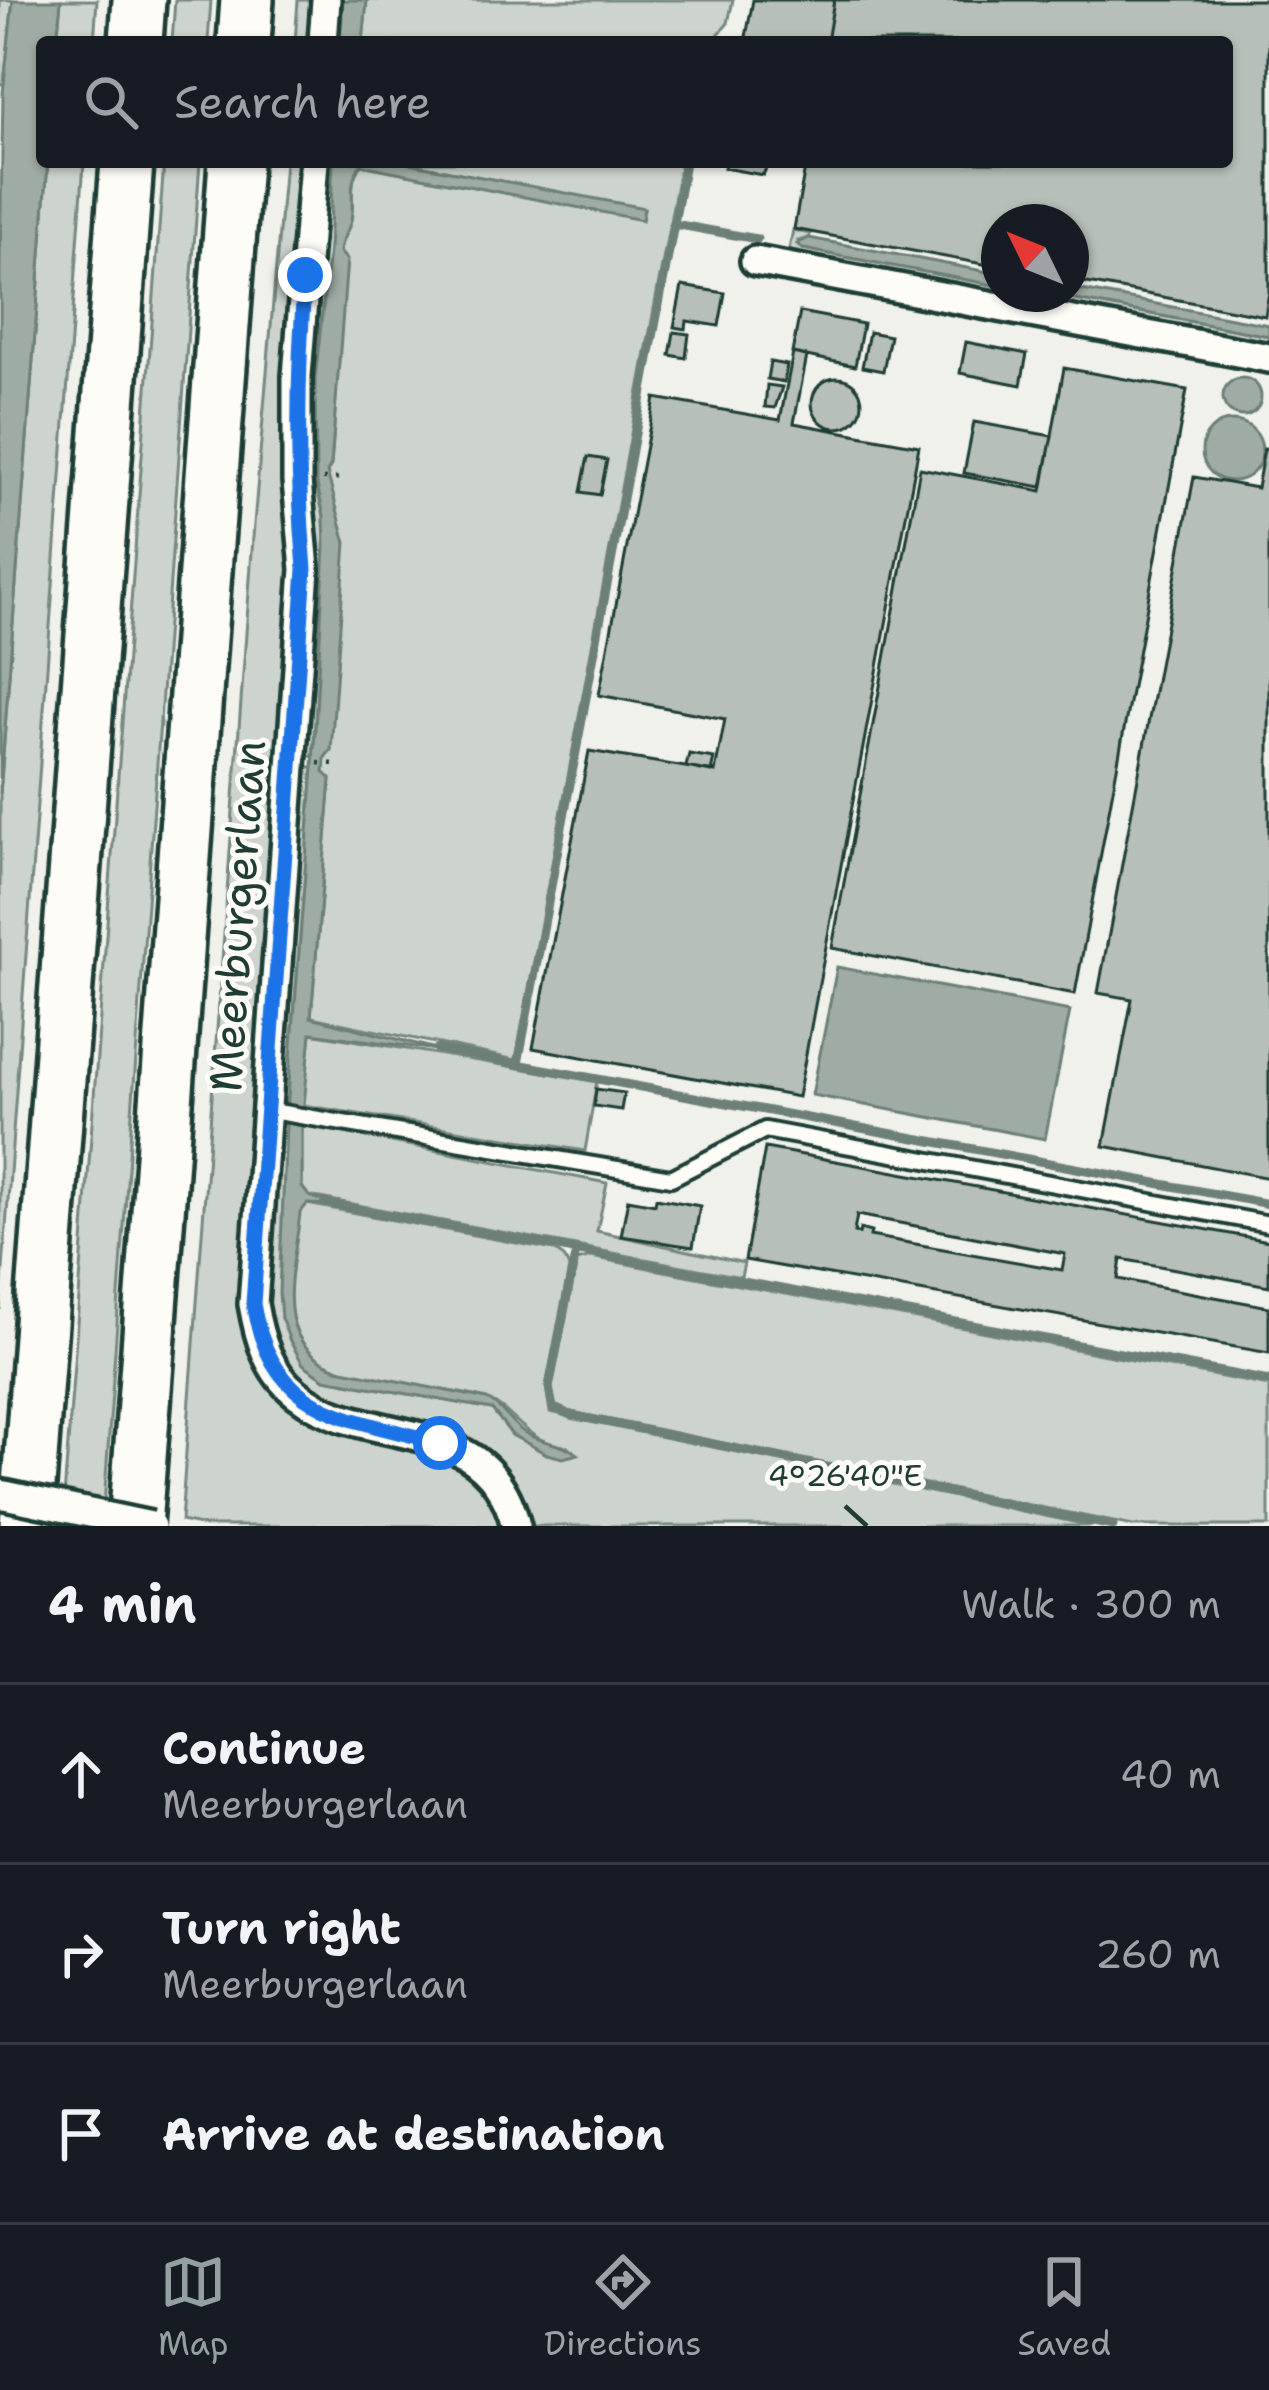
<!DOCTYPE html>
<meta charset="utf-8">
<style>
body{margin:0;font-family:"Shantell Sans",sans-serif;background:#242831;color:#f1f3f6}
.compass{position:absolute;left:981px;top:204px;width:108px;height:108px;border-radius:50%;background:#171b24;box-shadow:0 3px 9px #0004;rotate:313deg}
.stop{position:absolute;width:36px;height:36px;margin:-27px;border:9px solid #1a73e8;border-radius:50%;background:#fff}
.stop.end{background:#1a73e8;border-color:#fff;box-shadow:0 3px 12px #0008}
.list{margin:0;padding:0;list-style:none}
h2{display:flex;justify-content:space-between;align-items:center;height:156px;margin:0;padding:0 48px;font-size:51px}
h2 small{font-size:39px;font-weight:400;color:#9ea1a6}
.list li{display:grid;grid-template-columns:78px 1fr auto;gap:36px;align-items:center;box-sizing:border-box;height:180px;padding:0 48px;border-top:3px solid #363941}
.list b{display:block;font-size:45px;white-space:nowrap}
.list p{margin:0;font-size:39px;white-space:nowrap;color:#9ea1a6}
.list em{font-size:39px;font-style:normal;color:#9ea1a6}
.icon{flex:none;width:66px;height:66px;fill:none;stroke:currentColor;stroke-width:2;stroke-linecap:round;stroke-linejoin:round}
.map{position:relative;flex:none;width:1269px;height:1526px;overflow:hidden}
.search{position:absolute;background:#171b24;box-shadow:0 3px 9px #0004;left:36px;right:36px;top:36px;height:132px;display:flex;align-items:center;gap:30px;box-sizing:border-box;padding:0 42px;border-radius:12px;color:#9ea1a6;font-size:45px}
.sheet{height:696px;background:#171b24}
nav{display:flex;justify-content:space-around;align-items:center;box-sizing:border-box;height:168px;border-top:3px solid #363941;background:#171b24;font-size:33px;color:#9ea1a6}
nav a{display:grid;justify-items:center;gap:6px}
nav .on{color:#92a19f}
.map>svg:first-child{display:block}
.green{fill:#cdd3cd;stroke:#768880;stroke-width:3}
.water{fill:#9faca4;stroke:#6c8077;stroke-width:3}
.lines{fill:none;stroke-linecap:round;stroke-linejoin:round}
.stream{stroke:#6c8077;stroke-width:9}
.building{fill:#b6bfb8;stroke:#1f3d34;stroke-width:3;fill-rule:evenodd}
.lane-casing{stroke:#1f3d34;stroke-width:22}
.street-casing{stroke:#1f3d34;stroke-width:36}
.highway-casing{stroke:#1f3d34;stroke-width:60}
.path{stroke:#1f3d34;stroke-width:4.5;stroke-dasharray:3 9;stroke-linecap:butt}
.lane{stroke:#fdfcf7;stroke-width:14}
.street{stroke:#fdfcf7;stroke-width:27}
.highway{stroke:#fdfcf7;stroke-width:51}
.street-bridge-casing{stroke:#1f3d34;stroke-width:36;stroke-linecap:butt}
.street-bridge{stroke:#fdfcf7;stroke-width:27}
.route{stroke:#1a73e8;stroke-width:15}
.ticks{fill:none;stroke:#1f3d34;stroke-width:4.5}
.labels{text-anchor:middle;stroke-width:10;stroke-linejoin:round;paint-order:stroke}
.street-label{font-size:45px;fill:#1f3d34;stroke:#fdfcf7}
.ticks-label{font-size:30px;text-anchor:middle;fill:#1f3d34;stroke:#fdfcf7;stroke-width:10;stroke-linejoin:round;paint-order:stroke}
</style>
<div class="map">
<svg width="1269" height="1526" viewBox="0 0 1269 1526">
<rect width="100%" height="100%" fill="#f0f1eb"/>
<filter id="ink" filterUnits="userSpaceOnUse"><feTurbulence type="fractalNoise" baseFrequency=".00833" numOctaves="2"/><feDisplacementMap in="SourceGraphic" scale="24" xChannelSelector="R" yChannelSelector="G"/><feConvolveMatrix kernelMatrix="1 2 1 2 8 2 1 2 1" color-interpolation-filters="sRGB"/></filter>
<g filter="url(#ink)">
<path class="green" d="M0,0H13L4,84H0Z
M61,0H97L94,42H57Z
M175,0H211L208,42H172Z
M298,0H321L318,42H295Z
M367,0H733L728,23L712,42H363Z
M48,162H84L0,1310V794Z
M164,162H200L104,1505L64,1497Z
M285,162H308L297,568L263,1369L433,1451L478,1479L497,1499L506,1526H205L181,1521L254,524Z
M321,162H333L329,251L315,379V473H309L303,380L315,257L325,240L320,230Z
M403,162H681L516,1060L311,1017L331,779L324,773L325,757L331,750L327,472L331,465L346,260L340,252C341,239 346,235 350,224C357,204 346,183 361,165L642,219L644,209Z
M793,230L810,234L809,238L798,241L804,249L999,286V294H1044L1269,336V348L798,259L789,249Z
M311,486H316L324,516L325,546L313,757L299,752Z
M308,767H313L287,1104L282,1099L275,1077L301,772Z
M311,1033L597,1081L585,1151L303,1105Z
M286,1124L281,1318L325,1379L492,1409L512,1435L547,1454L569,1447C522,1443 515,1408 482,1398C428,1381 296,1388 290,1315C287,1283 296,1245 299,1213L307,1204L554,1250L564,1257L569,1268L546,1387L550,1412L1093,1526H524L503,1479L331,1406L284,1370L261,1291L278,1128Z
M302,1125L607,1183L597,1231L744,1263L741,1277L309,1196L302,1187Z
M591,1257L1269,1386V1526H1133L571,1412L555,1405L552,1388L577,1261Z"/>
<path class="water" d="M13,0H61L57,42H42V162H48L0,794V264L3,93Z
M343,0H367L363,42H340Z
M333,162H403L644,208L642,220L361,165C346,183 356,204 350,224C346,235 341,239 340,252L347,260L331,465L327,472L346,543L331,750L325,757L324,772L331,779L311,1017L444,1051L311,1033L302,1125V1187L309,1196L334,1205L307,1204L300,1213C294,1274 268,1341 338,1369L487,1399C503,1407 509,1422 524,1432C540,1444 563,1442 578,1454L563,1458L547,1454L512,1435L492,1409L325,1379L303,1364L290,1341L281,1318L279,1293L286,1124L313,767L325,546L324,516L316,480L315,379L329,251Z
M809,238L999,274V286L803,249L797,244Z
M1071,288L1269,325V336L1044,294H1071Z
M1223 397a19 19 0 1 1 38 0a19 19 0 1 1-38 0Z
M1202 451a30 30 0 1 1 60 0a30 30 0 1 1-60 0Z
M837,967L1070,1011L1045,1139L812,1095Z"/>
<g class="lines">
<path class="stream" d="M674,224L685,162
M437,1049L1269,1204
M518,1064L674,224L757,239
M325,1203L1269,1381
M576,1251L549,1387L553,1408L571,1415L1113,1526"/>
</g>
<path class="building" d="M753,0H834L827,42H745Z
M834,0H1269V292L1265,316L1071,280V222H999V267L794,229L806,162H1227V42H827Z
M725,162H769L763,175L724,168Z
M682,286L725,293L719,326L687,321L686,329L674,327Z
M800,312L863,324L855,366L792,353Z
M674,332L689,334L686,358L670,355Z
M869,332L890,336L883,371L862,367Z
M966,342L1027,354L1021,385L960,373Z
M793,353L807,356L794,423L919,446L798,1097L533,1048L589,751L715,772L725,719L599,695L655,398L780,420Z
M770,362L787,365L784,382L767,379Z
M1064,368L1187,390L1075,994L832,948L920,468L1042,491Z
M812 403a25 25 0 1 1 50 0a25 25 0 1 1-50 0Z
M767,385L782,387L775,408L765,407Z
M974,422L1052,436L1042,487L964,473Z
M1264,449L1269,450V1178L1104,1146L1132,999L1098,993L1194,477L1257,488Z
M588,457L607,460L600,495L581,492Z
M689,754L714,758L711,772L686,767Z
M596,1089L624,1093L621,1110L594,1106Z
M765,1148L1269,1241V1286L1121,1259L1118,1279L1269,1307V1353L745,1260ZM857,1215L1065,1254L1062,1270L870,1236L871,1232L860,1229L859,1234L854,1232Z
M656,1198L700,1206L693,1247L621,1236L628,1199L655,1204Z"/>
<g class="lines">
<defs>
<path id="lane" d="M265,1110L671,1178L765,1130L1269,1224"/>
<path id="street" d="M323,42L326,0
M314,162L297,376V481L305,569L253,1304C259,1338 268,1372 297,1394C368,1450 488,1410 516,1526
M755,261L1269,358"/>
<path id="highway" d="M136,42L139,0
M244,42L247,0
M26,1526L127,162
M135,1526L235,162"/>
</defs>
<use href="#lane" class="lane-casing"/>
<use href="#street" class="street-casing"/>
<use href="#highway" class="highway-casing"/>
<path class="path" d="M323,479L347,478
M318,763L336,764"/>
<use href="#lane" class="lane"/>
<use href="#street" class="street"/>
<use href="#highway" class="highway"/>
<defs>
<path id="street-bridge" d="M0,1494L151,1526"/>
</defs>
<use href="#street-bridge" class="street-bridge-casing"/>
<use href="#street-bridge" class="street-bridge"/>
</g>
</g>
<g class="lines" filter="url(#ink)">
<path class="route" d="M305,275C297,374 296,470 305,569L253,1304C273,1417 346,1416 440,1443"/>
</g>
<path class="ticks" d="M845,1506L867,1526"/>
<g class="labels">
<g class="street-label">
<text transform="translate(237 916) rotate(-86)" y="16">Meerburgerlaan</text>
</g>
</g>
<g class="ticks-label">
<text x="845" y="1486">4°26'40"E</text>
</g>
</svg>
<svg class="compass" viewBox="-18 -18 36 36"><path d="M0-13l5 13h-10z" fill="#e53935"/><path d="M0 13l5-13h-10z" fill="#9ea1a6"/></svg>
<div class="stop" style="left:440px;top:1443px"></div>
<div class="stop end" style="left:305px;top:275px"></div>
<div class="search"><svg class="icon" aria-label="search" viewBox="0 0 24 24"><circle cx="10" cy="10" r="6"/><path d="M15 15l6 6"/></svg>Search here</div>
</div>
<section class="sheet">
<h2>4 min<small>Walk · 300 m</small></h2>
<ul class="list">
<li><svg class="icon" aria-label="ahead" viewBox="0 0 24 24"><path d="M12 20V5M6 11l6-6 6 6"/></svg><div><b>Continue</b><p>Meerburgerlaan</p></div><em>40 m</em></li>
<li><svg class="icon" aria-label="right" viewBox="0 0 24 24"><path d="M7 20v-9h11M14 6l5 5-5 5"/></svg><div><b>Turn right</b><p>Meerburgerlaan</p></div><em>260 m</em></li>
<li><svg class="icon" aria-label="arrive" viewBox="0 0 24 24"><path d="M6 21V4h12l-3 4 3 4H6"/></svg><div><b>Arrive at destination</b></div></li>
</ul>
</section>
<nav>
<a class="on"><svg class="icon" aria-label="map" viewBox="0 0 24 24"><path d="M3 6l6-2 6 2 6-2v14l-6 2-6-2-6 2zM9 4v14M15 6v14"/></svg>Map</a>
<a><svg class="icon" aria-label="directions" viewBox="0 0 24 24"><path d="M12 3l9 9-9 9-9-9zM9 14v-3h6M13 9l2 2-2 2"/></svg>Directions</a>
<a><svg class="icon" aria-label="saved" viewBox="0 0 24 24"><path d="M7 4h10v16l-5-4-5 4z"/></svg>Saved</a>
</nav>
